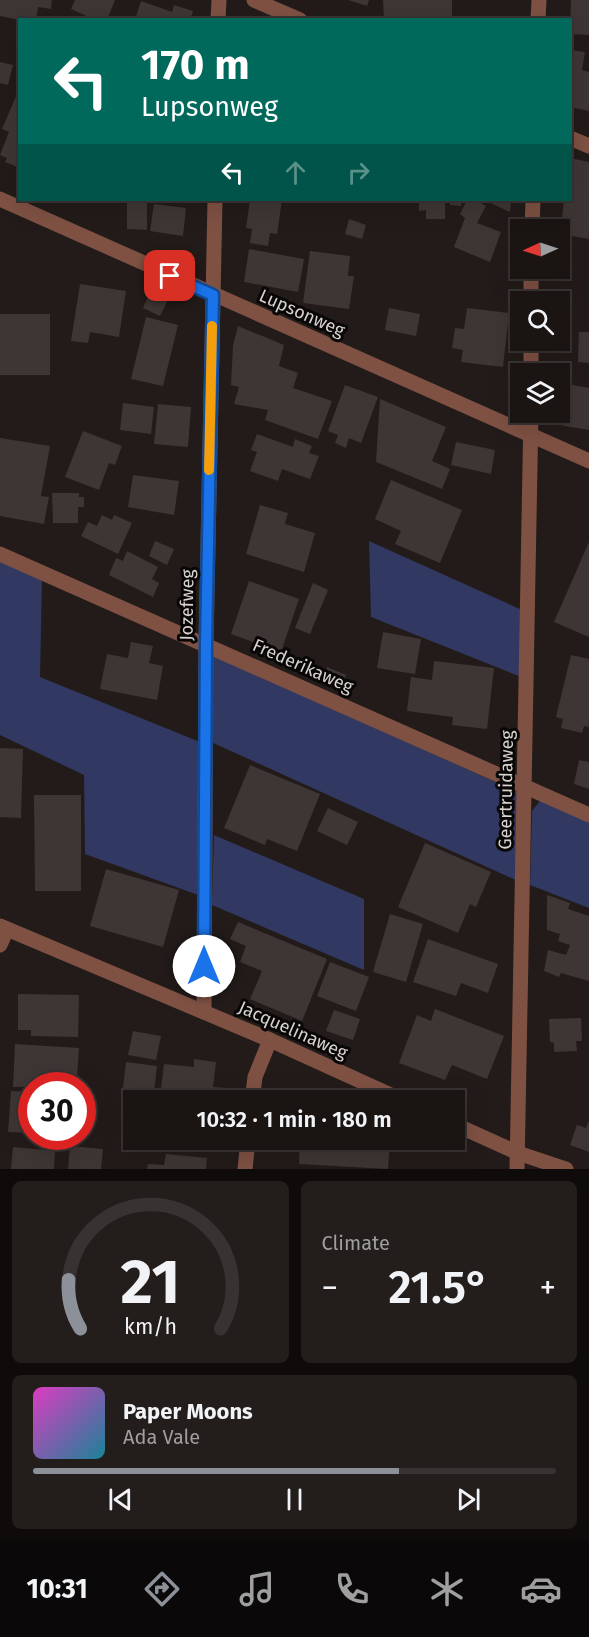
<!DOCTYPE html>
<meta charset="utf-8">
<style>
body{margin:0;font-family:"Fira Sans",sans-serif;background:#231d1c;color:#f1f3f6;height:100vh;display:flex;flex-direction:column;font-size:22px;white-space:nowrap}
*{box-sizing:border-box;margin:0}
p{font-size:20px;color:#9f9ea0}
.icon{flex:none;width:33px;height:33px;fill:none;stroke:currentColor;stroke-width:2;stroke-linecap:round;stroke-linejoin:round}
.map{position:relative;height:1169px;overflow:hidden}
.side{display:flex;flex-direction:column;gap:12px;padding:12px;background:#0e0b0a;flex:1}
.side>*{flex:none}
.guide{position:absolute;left:18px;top:18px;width:554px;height:183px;border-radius:0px;box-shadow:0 6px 24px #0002,0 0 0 2px #383333;background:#00695c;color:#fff;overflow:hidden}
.needle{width:39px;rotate:267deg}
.fabs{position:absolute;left:510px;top:219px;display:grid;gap:12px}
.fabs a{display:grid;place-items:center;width:60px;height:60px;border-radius:0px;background:#1a1413;box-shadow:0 6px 24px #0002,0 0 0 2px #383333;font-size:30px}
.speed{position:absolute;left:18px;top:1072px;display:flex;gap:12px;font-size:30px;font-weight:700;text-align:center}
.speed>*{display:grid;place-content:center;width:78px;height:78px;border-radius:50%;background:#1a1413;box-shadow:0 6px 24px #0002,0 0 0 2px #383333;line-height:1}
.speed .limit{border:9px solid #d22;background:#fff;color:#111}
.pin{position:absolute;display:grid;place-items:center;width:51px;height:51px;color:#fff;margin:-26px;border-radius:12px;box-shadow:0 3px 9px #0006}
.me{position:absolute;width:66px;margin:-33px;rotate:0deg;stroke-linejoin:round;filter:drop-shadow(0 0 4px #0008)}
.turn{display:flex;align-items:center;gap:21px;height:126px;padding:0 24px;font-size:27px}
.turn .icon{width:78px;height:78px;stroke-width:2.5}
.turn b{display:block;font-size:42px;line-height:51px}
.lanes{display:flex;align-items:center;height:57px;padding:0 24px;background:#0003;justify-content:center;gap:30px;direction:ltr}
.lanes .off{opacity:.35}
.big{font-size:45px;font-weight:600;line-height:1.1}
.side .widget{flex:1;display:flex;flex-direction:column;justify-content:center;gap:9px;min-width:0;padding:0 21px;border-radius:9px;background:#231d1c}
.side .dial{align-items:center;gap:0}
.dial svg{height:156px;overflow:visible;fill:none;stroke:#383333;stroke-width:7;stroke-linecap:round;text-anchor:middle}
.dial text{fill:#f1f3f6;stroke:none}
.song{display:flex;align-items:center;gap:18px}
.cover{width:72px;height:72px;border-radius:9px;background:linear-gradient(135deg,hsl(310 70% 55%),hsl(190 70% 35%))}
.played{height:6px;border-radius:3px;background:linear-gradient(90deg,#8c9099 70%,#383333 70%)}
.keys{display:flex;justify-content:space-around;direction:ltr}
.heat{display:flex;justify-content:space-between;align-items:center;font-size:33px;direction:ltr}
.side .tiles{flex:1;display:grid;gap:12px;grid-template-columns:1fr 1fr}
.widget:last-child{grid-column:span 2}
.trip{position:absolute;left:123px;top:1090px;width:342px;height:60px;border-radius:0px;background:#1a1413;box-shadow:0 6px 24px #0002,0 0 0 2px #383333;font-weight:600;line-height:60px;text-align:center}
.tab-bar{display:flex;height:96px;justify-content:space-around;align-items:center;background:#0a0808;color:#9f9ea0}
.tab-bar .icon{width:42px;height:42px}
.tab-bar .on{color:#8c9099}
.tab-bar b{font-size:27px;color:#f1f3f6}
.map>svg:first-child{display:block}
</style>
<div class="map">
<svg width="589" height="1169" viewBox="0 0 589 1169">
<rect width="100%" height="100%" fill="#221b19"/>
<g fill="#313861">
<polygon points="369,541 522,610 521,677 371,617"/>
<polygon points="0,560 42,578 40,677 200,742 198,895 85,854 84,775 0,735"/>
<polygon points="215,656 518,792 518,881 211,742 212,660"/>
<polygon points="540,801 589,820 589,908 530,885 532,811"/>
<polygon points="214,835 364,899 364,970 212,905"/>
</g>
<g fill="#3e3634">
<polygon points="0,0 52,0 51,9 38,7 36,20 20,20 0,16"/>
<polygon points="75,0 115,0 107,20 95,20 71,9"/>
<polygon points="348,0 369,0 367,6"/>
<polygon points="383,0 452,0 452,20 384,20"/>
<polygon points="571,0 589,0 589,35 570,34"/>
<polygon points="141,1 172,12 174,5 193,11 190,20 135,20"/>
<polygon points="570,50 585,52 582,70 589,72 589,111 570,107"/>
<polygon points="0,62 13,65 8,85 0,83"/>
<polygon points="20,87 20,168 5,162 7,158 0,155 9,132 2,129"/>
<polygon points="570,158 589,162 589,239 560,234 564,200 570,200"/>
<polygon points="127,200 147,200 147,230 127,229"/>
<polygon points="250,200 282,200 277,234 270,233 268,246 250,243 252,229 246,228"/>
<polygon points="419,200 445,200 445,219 426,219 426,210 419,211"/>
<polygon points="450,200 461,200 461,206 450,205"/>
<polygon points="467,200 476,200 486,206 477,223 501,232 490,262 454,247 465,218 460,214"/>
<polygon points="484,200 511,200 510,212"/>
<polygon points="154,204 186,208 183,236 150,231"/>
<polygon points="349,219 366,225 362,239 345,234"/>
<polygon points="249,249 304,259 298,292 244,282"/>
<polygon points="310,251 350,256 348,276 354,276 349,309 303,303"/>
<polygon points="80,284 126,291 119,337 90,332 88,343 71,341"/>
<polygon points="149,294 167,302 160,316 143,308"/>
<polygon points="389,308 420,314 416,336 385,330"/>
<polygon points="467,308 509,313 503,367 461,362 463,350 452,348 455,328 464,329"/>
<rect x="0" y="314" width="50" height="61"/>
<polygon points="146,317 178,325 163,386 131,379"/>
<polygon points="238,326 284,345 279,366 298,373 293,388 332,401 318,439 265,420 268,410 234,404 239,387 231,385 233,345"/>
<polygon points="579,332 589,332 589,363 578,362"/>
<polygon points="561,383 589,388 589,430 554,424 556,412 560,412"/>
<polygon points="345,385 378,397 361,443 349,438 346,448 335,443 338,435 328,431"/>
<polygon points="380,399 446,427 432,461 450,469 442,489 376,462"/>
<polygon points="123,403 154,407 151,434 120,430"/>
<polygon points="158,404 191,407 188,447 154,444"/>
<polygon points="83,431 122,446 115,465 109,463 99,490 65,477"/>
<polygon points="257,434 293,447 295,439 312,446 309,453 319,456 310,479 282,469 278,481 250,471 257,452 251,450"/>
<polygon points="0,438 50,446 41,496 49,497 44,524 0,516"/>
<polygon points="456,442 495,450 491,474 451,465"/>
<polygon points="133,475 179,481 174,515 128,507"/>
<polygon points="391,480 462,510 440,563 395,544 401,531 375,519"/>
<polygon points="52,493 79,493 79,497 84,497 84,507 78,507 78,523 53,523"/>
<polygon points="260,505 288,513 285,524 315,533 304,572 246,554"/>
<polygon points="102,515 112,520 114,515 132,523 118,554 81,536 88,522 97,526"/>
<polygon points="155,541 174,549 167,565 149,556"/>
<polygon points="589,542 589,637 554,622"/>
<polygon points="127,551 158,567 152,579 159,583 153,597 109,575 116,558 123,561"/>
<polygon points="249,581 299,599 281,652 231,634"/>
<polygon points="313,583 328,590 310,634 295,628"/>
<polygon points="383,632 421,639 415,674 377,668"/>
<polygon points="131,642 153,646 149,663 163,666 157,700 100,689 107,654 128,658"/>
<polygon points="571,655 589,659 589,727 584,726 582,733 561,728 563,719 556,717"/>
<polygon points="434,661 494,668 487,729 452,725 453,717 407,711 411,677 432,680"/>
<polygon points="327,667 346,675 340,690 321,682"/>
<polygon points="0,748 23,749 21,818 0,817"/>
<polygon points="579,760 589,762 589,789 574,784"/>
<polygon points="250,765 320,794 297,851 267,839 265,845 224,828"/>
<polygon points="34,795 81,795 81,891 35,891"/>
<polygon points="328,808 358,822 347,845 317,831"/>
<polygon points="425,843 491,872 476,907 470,904 458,933 398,907"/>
<polygon points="106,869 179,890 163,947 90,926"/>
<polygon points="547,895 570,903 568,909 589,916 589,981 561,973 559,977 544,971 548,950 566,955 570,945 558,941 560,934 547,930"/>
<polygon points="390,914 423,924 406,982 373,972"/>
<polygon points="238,922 327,959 302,1021 250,999 262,971 240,962 246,946 230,939"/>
<polygon points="428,939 498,964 488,993 461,983 456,996 413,982"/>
<polygon points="330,962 369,977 356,1011 317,996"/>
<polygon points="18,994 79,995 78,1037 31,1036 31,1030 18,1030"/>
<polygon points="435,1009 504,1036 487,1079 452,1065 445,1080 399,1063 417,1015 431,1021"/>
<polygon points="334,1010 360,1019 353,1040 326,1031"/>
<polygon points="581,1018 582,1041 576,1041 577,1051 554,1052 554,1043 550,1042 549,1019"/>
<polygon points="133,1031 161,1036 156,1060 128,1055"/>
<polygon points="15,1044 79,1048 77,1078 67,1077 66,1086 13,1087"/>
<polygon points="194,1059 216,1062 213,1087 228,1088 226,1101 160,1097 164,1064 194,1067"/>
<polygon points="126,1062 157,1066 154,1092 123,1088"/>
<polygon points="11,1091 32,1092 32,1133 8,1132"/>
<rect x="129" y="1109" width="5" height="25"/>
<polygon points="589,1120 589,1152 570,1145 577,1125 586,1128"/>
<polygon points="141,1140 160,1140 160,1149 140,1149"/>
<polygon points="167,1140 209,1140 209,1151 167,1149"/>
<polygon points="300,1140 390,1140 388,1169 299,1164"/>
<polygon points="70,1146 103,1149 101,1169 68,1169"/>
<polygon points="13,1147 55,1151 54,1169 11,1169"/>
<polygon points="166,1154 207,1158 206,1169 147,1169 148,1164 164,1165"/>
</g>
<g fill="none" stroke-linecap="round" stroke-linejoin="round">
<g stroke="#7e5143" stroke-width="15">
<polyline points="254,0 300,20"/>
<polyline points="218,20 219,0"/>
<polyline points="538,20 539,0"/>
<polyline points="570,138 589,146"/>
<polyline points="0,199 589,461"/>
<polyline points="532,230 533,200"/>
<polyline points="531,302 531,268"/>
<polyline points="531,340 531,374"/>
<polyline points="0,554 589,815"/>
<polyline points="0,926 270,1040 404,1101"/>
<polyline points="0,945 7,929"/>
<polyline points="204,1012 206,644 215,200"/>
<polyline points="252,1101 255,1077 270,1040"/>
<polyline points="454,1124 518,1153 566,1169"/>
<polyline points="245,1169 248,1140"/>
<polyline points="517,1169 531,412"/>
</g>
</g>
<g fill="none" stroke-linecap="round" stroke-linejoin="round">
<g stroke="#114b97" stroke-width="15">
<polyline id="route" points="170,276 213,295 206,644 204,966"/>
</g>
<use href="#route" stroke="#1a73e8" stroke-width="10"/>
<polyline stroke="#f59e0b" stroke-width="10" points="209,470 212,326"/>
</g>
<g text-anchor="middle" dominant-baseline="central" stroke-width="6" stroke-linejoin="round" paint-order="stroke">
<g font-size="18" fill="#d8d2d1" stroke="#090706">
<text transform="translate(302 313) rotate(24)">Lupsonweg</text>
<text transform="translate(187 605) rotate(-89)">Jozefweg</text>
<text transform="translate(303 666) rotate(24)">Frederikaweg</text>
<text transform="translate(506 790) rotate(-89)">Geertruidaweg</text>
<text transform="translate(293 1030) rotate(24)">Jacquelinaweg</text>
</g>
</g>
</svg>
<div class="fabs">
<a><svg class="needle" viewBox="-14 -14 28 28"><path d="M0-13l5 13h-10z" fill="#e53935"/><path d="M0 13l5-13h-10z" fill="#9f9ea0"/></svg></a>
<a><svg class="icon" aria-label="search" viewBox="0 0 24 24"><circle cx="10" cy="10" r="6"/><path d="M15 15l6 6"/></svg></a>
<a><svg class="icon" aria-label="layers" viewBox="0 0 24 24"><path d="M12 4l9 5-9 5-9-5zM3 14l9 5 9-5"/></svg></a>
</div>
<div class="speed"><div class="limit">30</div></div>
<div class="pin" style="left:170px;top:276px;background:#d93025"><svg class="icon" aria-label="arrive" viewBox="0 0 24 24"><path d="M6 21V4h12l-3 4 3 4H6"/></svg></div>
<svg class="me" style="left:204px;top:966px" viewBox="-20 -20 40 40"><circle r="19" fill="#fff"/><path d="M0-13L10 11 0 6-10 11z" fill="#1a73e8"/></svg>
<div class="trip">10:32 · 1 min · 180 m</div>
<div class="guide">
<div class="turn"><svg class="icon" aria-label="left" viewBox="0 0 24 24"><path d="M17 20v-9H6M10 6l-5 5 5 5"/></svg><div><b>170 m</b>Lupsonweg</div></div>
<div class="lanes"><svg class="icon" aria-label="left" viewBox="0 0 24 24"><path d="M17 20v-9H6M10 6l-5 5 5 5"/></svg><svg class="icon off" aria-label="ahead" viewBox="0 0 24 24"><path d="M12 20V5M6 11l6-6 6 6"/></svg><svg class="icon off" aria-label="right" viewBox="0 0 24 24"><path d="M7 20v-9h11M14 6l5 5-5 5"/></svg></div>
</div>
</div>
<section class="side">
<div class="tiles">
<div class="widget dial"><svg viewBox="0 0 100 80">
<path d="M14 69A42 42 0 1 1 86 69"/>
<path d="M14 69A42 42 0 0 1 8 44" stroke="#8c9099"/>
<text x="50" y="56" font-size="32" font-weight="700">21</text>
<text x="50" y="72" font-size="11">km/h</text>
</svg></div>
<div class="widget"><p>Climate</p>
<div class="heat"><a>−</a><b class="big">21.5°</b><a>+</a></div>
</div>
<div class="widget">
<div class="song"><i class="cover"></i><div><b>Paper Moons</b><p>Ada Vale</p></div></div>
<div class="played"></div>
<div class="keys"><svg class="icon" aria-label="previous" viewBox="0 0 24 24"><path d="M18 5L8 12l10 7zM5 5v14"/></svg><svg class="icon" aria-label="pause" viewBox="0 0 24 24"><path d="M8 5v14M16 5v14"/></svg><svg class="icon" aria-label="next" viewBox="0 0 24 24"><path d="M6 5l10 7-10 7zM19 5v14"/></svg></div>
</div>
</div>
</section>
<nav class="tab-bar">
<b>10:31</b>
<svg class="icon on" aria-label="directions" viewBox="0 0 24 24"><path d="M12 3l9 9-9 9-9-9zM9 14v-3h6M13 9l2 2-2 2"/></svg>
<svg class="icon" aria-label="music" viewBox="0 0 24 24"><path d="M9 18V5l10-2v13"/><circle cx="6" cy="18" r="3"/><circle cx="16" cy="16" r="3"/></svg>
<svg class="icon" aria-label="phone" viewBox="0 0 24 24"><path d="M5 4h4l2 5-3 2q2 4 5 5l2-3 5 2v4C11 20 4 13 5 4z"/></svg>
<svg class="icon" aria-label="climate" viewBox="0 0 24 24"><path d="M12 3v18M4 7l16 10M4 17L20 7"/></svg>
<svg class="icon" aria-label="car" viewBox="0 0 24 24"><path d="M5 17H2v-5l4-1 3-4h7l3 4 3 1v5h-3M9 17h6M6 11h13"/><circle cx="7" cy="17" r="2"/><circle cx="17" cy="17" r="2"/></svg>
</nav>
